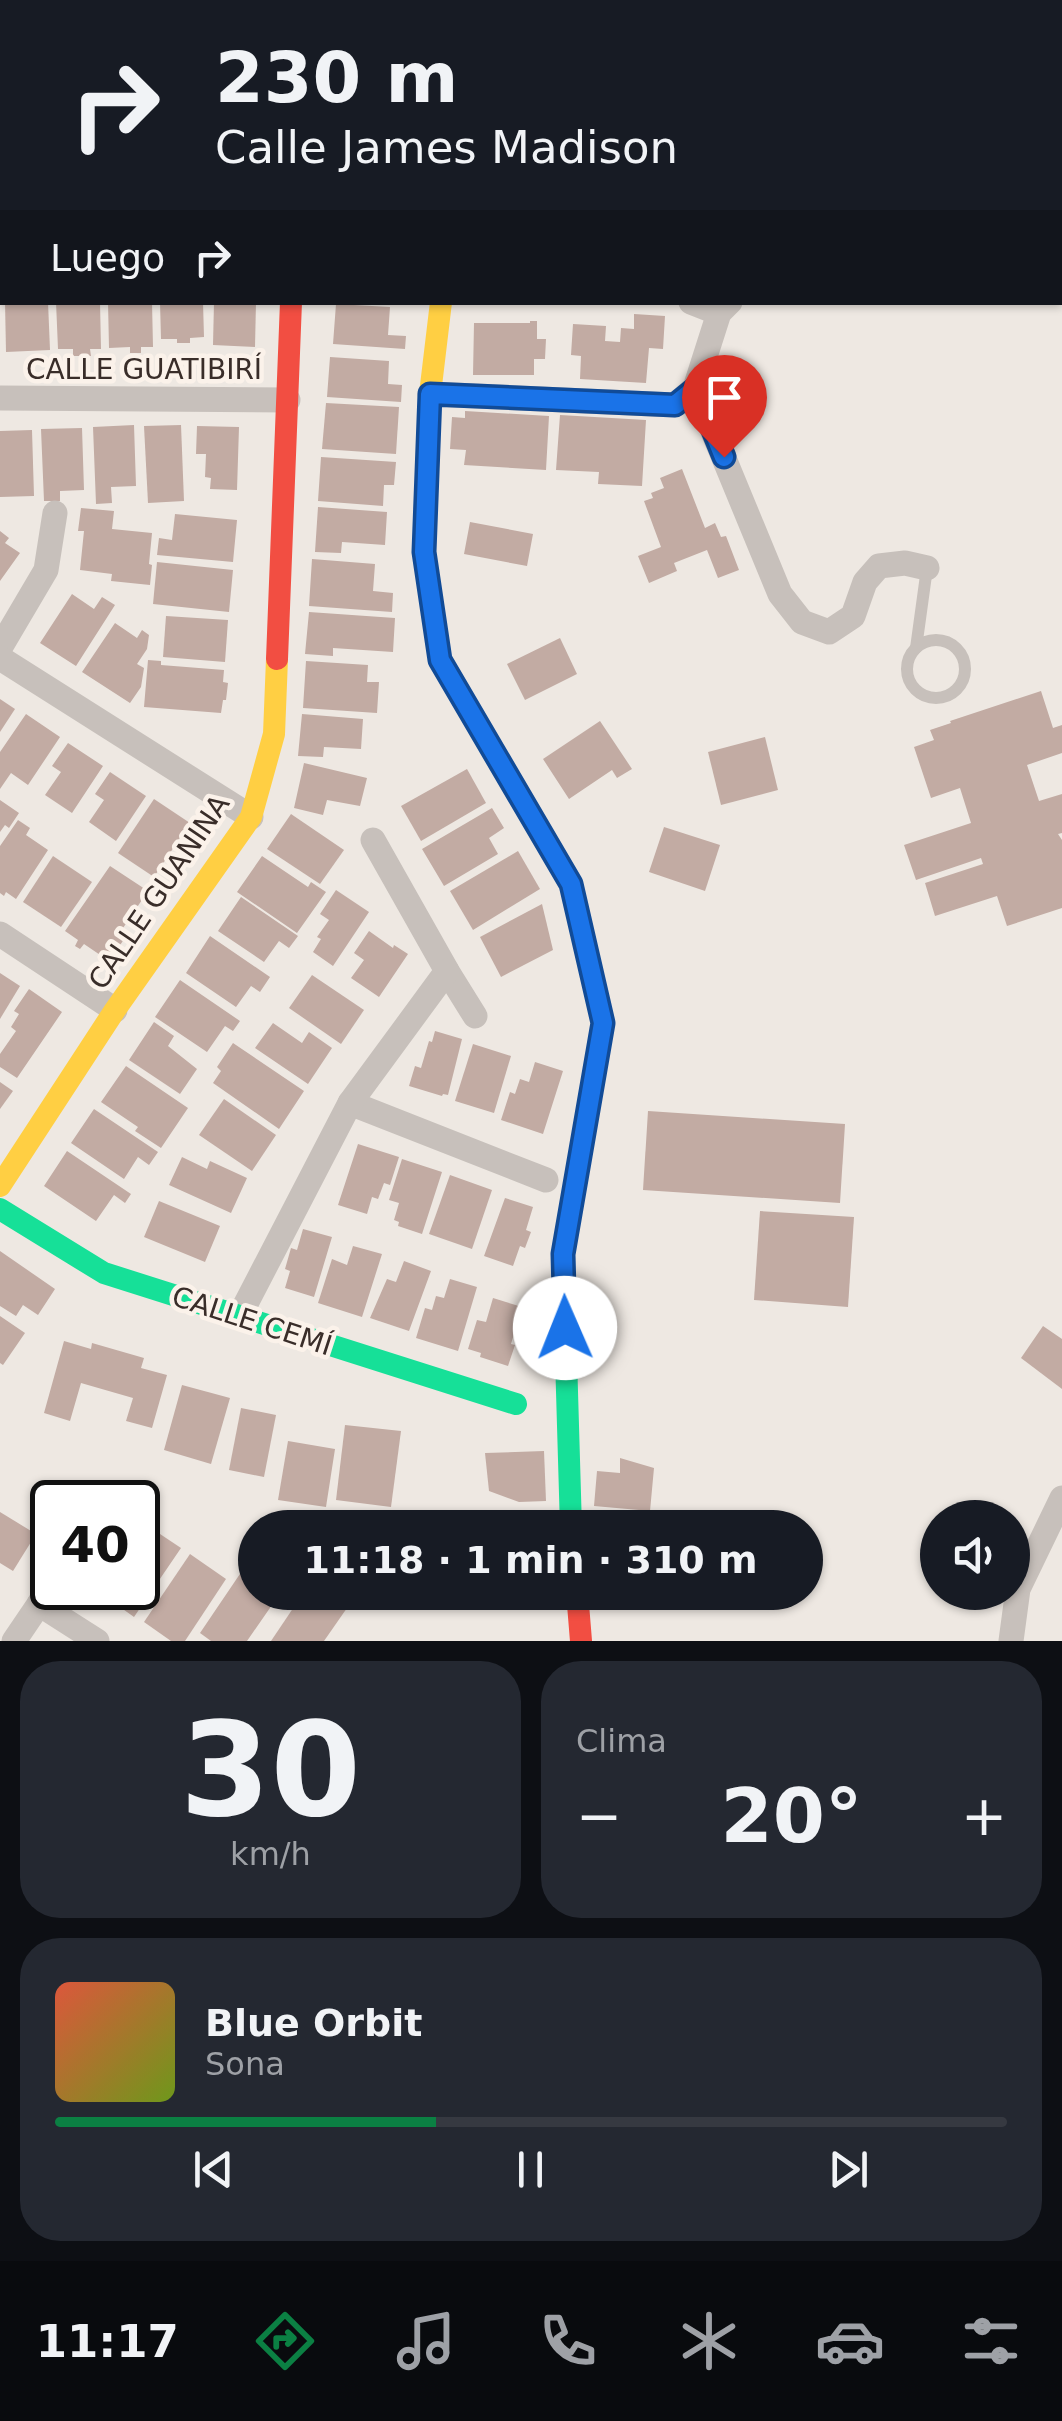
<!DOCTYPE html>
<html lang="es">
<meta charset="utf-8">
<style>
body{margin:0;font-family:"DejaVu Sans",sans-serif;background:#242831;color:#f1f3f6;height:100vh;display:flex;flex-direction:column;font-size:38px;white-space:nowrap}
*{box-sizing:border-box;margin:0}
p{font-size:32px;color:#9ea1a6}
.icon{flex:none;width:55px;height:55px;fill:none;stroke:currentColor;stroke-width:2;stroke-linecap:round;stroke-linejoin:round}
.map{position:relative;height:1641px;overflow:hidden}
.drawer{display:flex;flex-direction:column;gap:20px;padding:20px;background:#0d0f14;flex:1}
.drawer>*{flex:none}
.banner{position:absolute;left:0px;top:0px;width:1062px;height:305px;box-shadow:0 2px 8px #0004;background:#171b24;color:#f1f3f6;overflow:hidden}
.buttons{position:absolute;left:920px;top:1500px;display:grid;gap:20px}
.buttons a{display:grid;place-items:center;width:110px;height:110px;border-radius:50%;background:#171b24;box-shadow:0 2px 8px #0004;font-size:50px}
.speed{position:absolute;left:30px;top:1480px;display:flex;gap:20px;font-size:50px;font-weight:700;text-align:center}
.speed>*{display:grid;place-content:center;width:130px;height:130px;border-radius:50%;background:#171b24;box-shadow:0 2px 8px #0004;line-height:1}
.speed .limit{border:5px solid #111;border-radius:15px;background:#fff;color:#111}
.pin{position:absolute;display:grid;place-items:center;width:85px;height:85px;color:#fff;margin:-102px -42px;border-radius:50% 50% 50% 0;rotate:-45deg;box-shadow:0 0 10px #0007}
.pin .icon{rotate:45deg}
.me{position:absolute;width:110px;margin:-55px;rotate:359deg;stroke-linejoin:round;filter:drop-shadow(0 0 8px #0008)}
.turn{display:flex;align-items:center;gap:35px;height:210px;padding:0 50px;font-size:45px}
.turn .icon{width:130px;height:130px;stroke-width:2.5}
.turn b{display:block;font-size:70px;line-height:85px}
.then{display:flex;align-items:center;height:95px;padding:0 50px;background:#0003;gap:20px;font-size:38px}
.big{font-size:75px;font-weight:600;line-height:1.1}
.drawer .tile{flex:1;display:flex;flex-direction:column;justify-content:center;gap:15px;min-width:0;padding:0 35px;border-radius:40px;background:#242831}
.drawer .dial{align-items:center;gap:0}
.dial b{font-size:130px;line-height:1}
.song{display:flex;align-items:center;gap:30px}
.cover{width:120px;height:120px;border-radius:15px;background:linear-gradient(135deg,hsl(10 70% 55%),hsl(80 70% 35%))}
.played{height:10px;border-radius:5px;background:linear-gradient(90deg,#0b8043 40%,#363941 40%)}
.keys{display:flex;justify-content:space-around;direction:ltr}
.heat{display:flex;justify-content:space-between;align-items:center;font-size:55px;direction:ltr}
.drawer .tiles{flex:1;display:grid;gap:20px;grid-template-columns:1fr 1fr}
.tile:last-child{grid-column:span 2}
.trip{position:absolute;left:238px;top:1510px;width:585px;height:100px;border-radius:50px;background:#171b24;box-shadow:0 2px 8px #0004;font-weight:600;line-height:100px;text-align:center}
.tabs{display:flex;height:160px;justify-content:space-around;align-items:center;background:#090b0e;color:#9ea1a6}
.tabs .icon{width:70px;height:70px}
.tabs .active{color:#0b8043}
.tabs b{font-size:45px;color:#f1f3f6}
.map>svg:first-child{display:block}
</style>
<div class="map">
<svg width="1062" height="1641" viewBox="0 0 1062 1641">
<rect width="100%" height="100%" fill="#eee8e2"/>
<g fill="#c2aba3">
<polygon points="5,302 48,302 50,350 6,352"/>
<polygon points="56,302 100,302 101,349 90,349 91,356 73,356 73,349 58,349"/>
<polygon points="108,302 152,302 153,347 141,347 141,353 130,353 130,347 109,348"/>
<polygon points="160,302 203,302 204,337 190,338 190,343 177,343 177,339 161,339"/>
<polygon points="214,302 256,302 255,347 213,345"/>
<polygon points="336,304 390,307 388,335 406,336 405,349 333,344"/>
<polygon points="634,314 665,316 663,349 649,348 646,383 580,379 581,356 571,355 573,324 606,326 605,341 620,342 621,328 634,329"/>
<polygon points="530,321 537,321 537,339 546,339 545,359 534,359 534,375 473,375 474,323 530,323"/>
<polygon points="330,357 389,361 388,384 402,385 401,402 327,397"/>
<polygon points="326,403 399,407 396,454 322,449"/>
<polygon points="465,411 549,416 546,470 464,465 466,450 450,449 452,417 465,418"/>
<polygon points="560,415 646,420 642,486 598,484 599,472 556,470"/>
<polygon points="134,425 136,486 111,487 112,503 96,504 93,427"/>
<polygon points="181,425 184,501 148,503 144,426"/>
<polygon points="197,426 239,427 237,490 210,489 211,478 205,477 206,454 196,454"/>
<polygon points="82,428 84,490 60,491 60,501 44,501 41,429"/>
<polygon points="32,430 34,496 0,497 0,431"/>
<polygon points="321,457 396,462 394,485 384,485 383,506 318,501"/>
<polygon points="682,469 705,528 715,523 721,537 726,536 739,570 718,578 707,550 674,563 677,571 649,583 638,556 661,547 644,501 653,498 651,493 664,488 660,478"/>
<polygon points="318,507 387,512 385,545 342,542 341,553 315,552"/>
<polygon points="81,508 114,511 112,529 152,533 149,564 152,565 150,585 111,581 112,574 80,570 84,531 78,531"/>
<polygon points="175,514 237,520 233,562 157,555 159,538 172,540"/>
<polygon points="470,522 533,534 527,566 464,554"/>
<polygon points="0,531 9,538 5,543 20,553 0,581"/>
<polygon points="312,559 375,564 373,591 393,593 392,612 309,606"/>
<polygon points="157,562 233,570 229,612 153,604"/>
<polygon points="72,594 94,609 102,597 115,605 76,666 40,643"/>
<polygon points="309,612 395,618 393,652 333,648 333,656 305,654"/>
<polygon points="166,616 228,620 225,662 163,657"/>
<polygon points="115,623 137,638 142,630 149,635 147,649 137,664 144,668 141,687 130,703 82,672"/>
<polygon points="560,638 577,674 525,700 507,664"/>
<polygon points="148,660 161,661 161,665 224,670 223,682 228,683 226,700 223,700 221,713 144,707"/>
<polygon points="306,661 368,665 367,682 379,682 377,713 303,708"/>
<polygon points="1041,691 1053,728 1062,725 1062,753 1027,765 1039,801 1062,794 1062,833 1058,834 1062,840 1062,908 1007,926 997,896 935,916 925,883 983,864 981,858 916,880 904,845 971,823 960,788 931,798 914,747 934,740 930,730 951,723 950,721"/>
<polygon points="0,699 15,709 0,732"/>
<polygon points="26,714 60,737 28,785 11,773 0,789 0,752"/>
<polygon points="302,714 363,719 361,749 324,747 323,757 298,756"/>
<polygon points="600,721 632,769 617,778 612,770 569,799 543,759"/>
<polygon points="765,737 778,790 721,805 708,752"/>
<polygon points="68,743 103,766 72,813 45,795 61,772 52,766"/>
<polygon points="304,763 367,778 360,806 327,800 323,815 294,808"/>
<polygon points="467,769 486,803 421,841 401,806"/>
<polygon points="110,772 146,796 116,841 89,822 104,800 95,794"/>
<polygon points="154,799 190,823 154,877 118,853"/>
<polygon points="0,800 19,813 9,828 5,825 0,832"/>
<polygon points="492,808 504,828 489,838 498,854 444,886 422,849"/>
<polygon points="291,814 344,850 320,884 267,849"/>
<polygon points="18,820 30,828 26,835 48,850 16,899 6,892 4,896 0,893 0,846"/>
<polygon points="664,827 720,845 705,891 649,872"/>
<polygon points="518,851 540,889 473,930 450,891"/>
<polygon points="53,856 92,882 61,927 23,902"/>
<polygon points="262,856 308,887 311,882 326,892 297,933 237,892"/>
<polygon points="110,866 148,891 121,931 127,935 109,961 84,944 80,949 75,946 78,940 65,931"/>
<polygon points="336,890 369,912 333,966 313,952 321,939 317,937 329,920 320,914"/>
<polygon points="241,897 298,936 289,948 279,941 264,962 218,931"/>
<polygon points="542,904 553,950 501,977 480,937"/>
<polygon points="369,931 393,948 394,945 408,954 379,997 351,978 364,960 354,953"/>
<polygon points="210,936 270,977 260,992 251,986 236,1007 186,973"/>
<polygon points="0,973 20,986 0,1019"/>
<polygon points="312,975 364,1010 341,1044 289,1008"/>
<polygon points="180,980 240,1021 233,1031 225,1026 207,1052 155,1017"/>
<polygon points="29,989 62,1012 17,1078 0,1067 0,1054 16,1031 11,1027 19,1014 14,1011"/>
<polygon points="154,1022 174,1036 168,1046 197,1069 180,1094 129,1060"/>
<polygon points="273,1023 302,1043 309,1032 332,1048 308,1084 255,1048"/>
<polygon points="435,1031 462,1039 448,1095 443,1094 442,1096 409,1086 415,1066 421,1068 429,1041 432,1042"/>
<polygon points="233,1043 304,1091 279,1129 213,1083 221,1071 217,1067"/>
<polygon points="473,1044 511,1056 494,1113 455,1101"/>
<polygon points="535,1062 563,1071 543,1134 501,1120 510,1092 515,1094 520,1079 529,1082"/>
<polygon points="126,1066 188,1108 161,1148 135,1131 138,1127 101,1102"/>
<polygon points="0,1082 13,1091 0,1109"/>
<polygon points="224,1099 276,1135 252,1171 199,1135"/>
<polygon points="94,1109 158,1152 149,1165 138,1157 124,1179 71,1143"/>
<polygon points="648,1111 845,1124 840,1203 643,1190"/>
<polygon points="358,1144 399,1157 390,1185 384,1183 378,1199 372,1197 367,1214 338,1205"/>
<polygon points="67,1151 131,1194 125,1203 114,1195 96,1221 44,1186"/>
<polygon points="182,1157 207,1169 210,1161 247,1178 231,1213 169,1185"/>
<polygon points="402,1159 442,1172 422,1234 398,1226 399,1222 394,1220 399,1203 389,1200"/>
<polygon points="450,1175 492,1190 472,1249 429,1234"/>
<polygon points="505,1198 533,1207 526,1230 531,1232 525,1248 520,1246 513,1266 484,1256"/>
<polygon points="159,1201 220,1226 205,1262 144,1237"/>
<polygon points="760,1211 854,1217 848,1307 754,1300"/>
<polygon points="303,1229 332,1237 314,1297 285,1288 290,1271 285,1269 291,1248 297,1250"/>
<polygon points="353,1246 382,1254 362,1317 318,1303 332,1259 347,1265"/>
<polygon points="0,1251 55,1289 38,1315 23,1305 16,1316 0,1306"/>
<polygon points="404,1261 431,1271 409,1331 370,1318 387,1279 396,1282"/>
<polygon points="450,1279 477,1287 458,1351 416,1338 425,1308 432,1310 436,1296 444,1298"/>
<polygon points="493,1298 522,1307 511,1344 515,1345 508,1366 480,1357 481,1353 468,1349 477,1320 486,1322"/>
<polygon points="0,1316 25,1333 3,1365 0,1363"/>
<polygon points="1043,1326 1062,1339 1062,1389 1021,1358"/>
<polygon points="64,1341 91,1349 92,1343 144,1358 141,1368 167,1375 152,1428 126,1421 133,1398 81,1383 70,1421 44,1413"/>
<polygon points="182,1385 230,1398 211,1464 164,1450"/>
<polygon points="241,1408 276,1415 264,1477 229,1470"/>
<polygon points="345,1425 401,1431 391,1507 336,1500"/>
<polygon points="288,1441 335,1449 326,1507 278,1500"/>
<polygon points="544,1451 546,1501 519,1502 489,1491 485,1453"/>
<polygon points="620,1458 654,1468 650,1511 594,1506 597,1471 620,1473"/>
<polygon points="0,1512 36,1534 13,1571 0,1563"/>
<polygon points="145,1524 181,1548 134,1617 99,1592 101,1588 138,1588 138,1534"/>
<polygon points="190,1554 226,1579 185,1641 171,1641 144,1622"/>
<polygon points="246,1565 255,1572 255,1592 281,1592 247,1641 211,1641 200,1633"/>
<polygon points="304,1592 324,1592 347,1608 324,1641 271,1641"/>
</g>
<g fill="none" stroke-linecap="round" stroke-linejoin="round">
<g stroke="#c7c0bb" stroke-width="12">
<circle cx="936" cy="669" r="29"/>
<polyline points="916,648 927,568"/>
</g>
<g stroke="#c7c0bb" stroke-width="25">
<polyline points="291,0 291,2"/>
<polyline points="893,0 893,2"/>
<polyline points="0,157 2,157"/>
<polyline points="691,302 719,313"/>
<polyline points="695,388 780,594 802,622 829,632 853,616 865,582 879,566 905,563 927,568"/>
<polyline points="430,394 675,405 695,388 719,313 730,302"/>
<polyline points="0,398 288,400"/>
<polyline points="0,648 46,570 55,513"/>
<polyline points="0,658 251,817"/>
<polyline points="373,840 447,971 475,1016"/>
<polyline points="0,934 115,1010"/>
<polyline points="350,1103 546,1180"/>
<polyline points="239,1317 350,1103 447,971"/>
<polyline points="39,1604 97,1641"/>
<polyline points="14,1641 52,1585"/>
<polyline points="1011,1641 1018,1589 1062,1498"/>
</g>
<g stroke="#16e098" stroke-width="22">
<polyline points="531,815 571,884 603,1023 563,1255 571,1528"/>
<polyline points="0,1209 104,1273 516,1404"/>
</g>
<g stroke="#ffcf43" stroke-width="22">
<polyline points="441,302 430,394 424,553 440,660 531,815"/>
<polyline points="0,1186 115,1010 251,817 274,734 277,659"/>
</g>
<g stroke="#f24e42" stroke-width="22">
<polyline points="432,0 432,2"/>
<polyline points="277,659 291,302"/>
<polyline points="577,1592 581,1641"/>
</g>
</g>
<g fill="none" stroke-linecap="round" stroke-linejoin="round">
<g stroke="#114b97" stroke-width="25">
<polyline id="route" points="565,1328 563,1254 603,1023 571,884 440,660 424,552 430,394 675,405 696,388 724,457"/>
</g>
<use href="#route" stroke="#1a73e8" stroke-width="18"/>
</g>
<g text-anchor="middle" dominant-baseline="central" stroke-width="9" stroke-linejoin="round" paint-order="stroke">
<g font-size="28" fill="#392d29" stroke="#fbf2ea">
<text x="144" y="369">CALLE GUATIBIRÍ</text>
<text transform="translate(159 892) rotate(-56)">CALLE GUANINA</text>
<text transform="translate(252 1321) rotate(18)">CALLE CEMÍ</text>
</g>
</g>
</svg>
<div class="buttons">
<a><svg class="icon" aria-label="sound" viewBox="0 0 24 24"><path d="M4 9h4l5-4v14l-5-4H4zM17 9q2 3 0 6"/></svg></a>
</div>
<div class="speed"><div class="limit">40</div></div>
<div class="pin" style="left:724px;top:457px;background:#d93025"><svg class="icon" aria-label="arrive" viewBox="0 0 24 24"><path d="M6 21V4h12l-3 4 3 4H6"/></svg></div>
<svg class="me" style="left:565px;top:1328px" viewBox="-20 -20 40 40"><circle r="19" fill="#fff"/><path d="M0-13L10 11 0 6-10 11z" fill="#1a73e8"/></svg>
<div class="trip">11:18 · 1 min · 310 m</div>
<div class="banner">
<div class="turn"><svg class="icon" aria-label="right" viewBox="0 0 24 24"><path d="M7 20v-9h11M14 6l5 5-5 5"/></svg><div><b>230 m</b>Calle James Madison</div></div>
<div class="then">Luego<svg class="icon" aria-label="right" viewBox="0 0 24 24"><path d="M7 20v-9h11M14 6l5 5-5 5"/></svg></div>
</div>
</div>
<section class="drawer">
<div class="tiles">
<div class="tile dial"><b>30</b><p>km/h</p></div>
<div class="tile"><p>Clima</p>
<div class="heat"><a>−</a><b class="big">20°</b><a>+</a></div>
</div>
<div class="tile">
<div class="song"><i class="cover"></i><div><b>Blue Orbit</b><p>Sona</p></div></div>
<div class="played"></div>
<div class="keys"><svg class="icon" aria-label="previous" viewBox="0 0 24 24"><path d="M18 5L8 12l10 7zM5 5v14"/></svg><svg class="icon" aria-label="pause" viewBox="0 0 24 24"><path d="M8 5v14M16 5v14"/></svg><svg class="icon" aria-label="next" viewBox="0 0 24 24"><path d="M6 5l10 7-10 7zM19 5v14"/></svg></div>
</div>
</div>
</section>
<nav class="tabs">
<b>11:17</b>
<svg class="icon active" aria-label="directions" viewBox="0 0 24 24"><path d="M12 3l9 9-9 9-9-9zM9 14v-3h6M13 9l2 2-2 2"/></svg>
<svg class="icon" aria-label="music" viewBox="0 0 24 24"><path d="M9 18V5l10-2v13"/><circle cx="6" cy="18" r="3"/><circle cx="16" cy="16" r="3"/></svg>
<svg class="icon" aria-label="phone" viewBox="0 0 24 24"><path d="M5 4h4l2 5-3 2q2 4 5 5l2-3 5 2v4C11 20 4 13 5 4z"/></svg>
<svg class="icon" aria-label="climate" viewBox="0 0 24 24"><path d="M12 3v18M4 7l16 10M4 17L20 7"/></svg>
<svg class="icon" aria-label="car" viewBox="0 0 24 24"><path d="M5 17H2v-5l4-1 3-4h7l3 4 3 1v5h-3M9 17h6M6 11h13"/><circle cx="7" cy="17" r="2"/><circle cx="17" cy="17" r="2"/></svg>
<svg class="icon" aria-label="filters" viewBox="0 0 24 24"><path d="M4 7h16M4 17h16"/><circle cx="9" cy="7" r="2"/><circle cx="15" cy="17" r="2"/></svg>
</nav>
